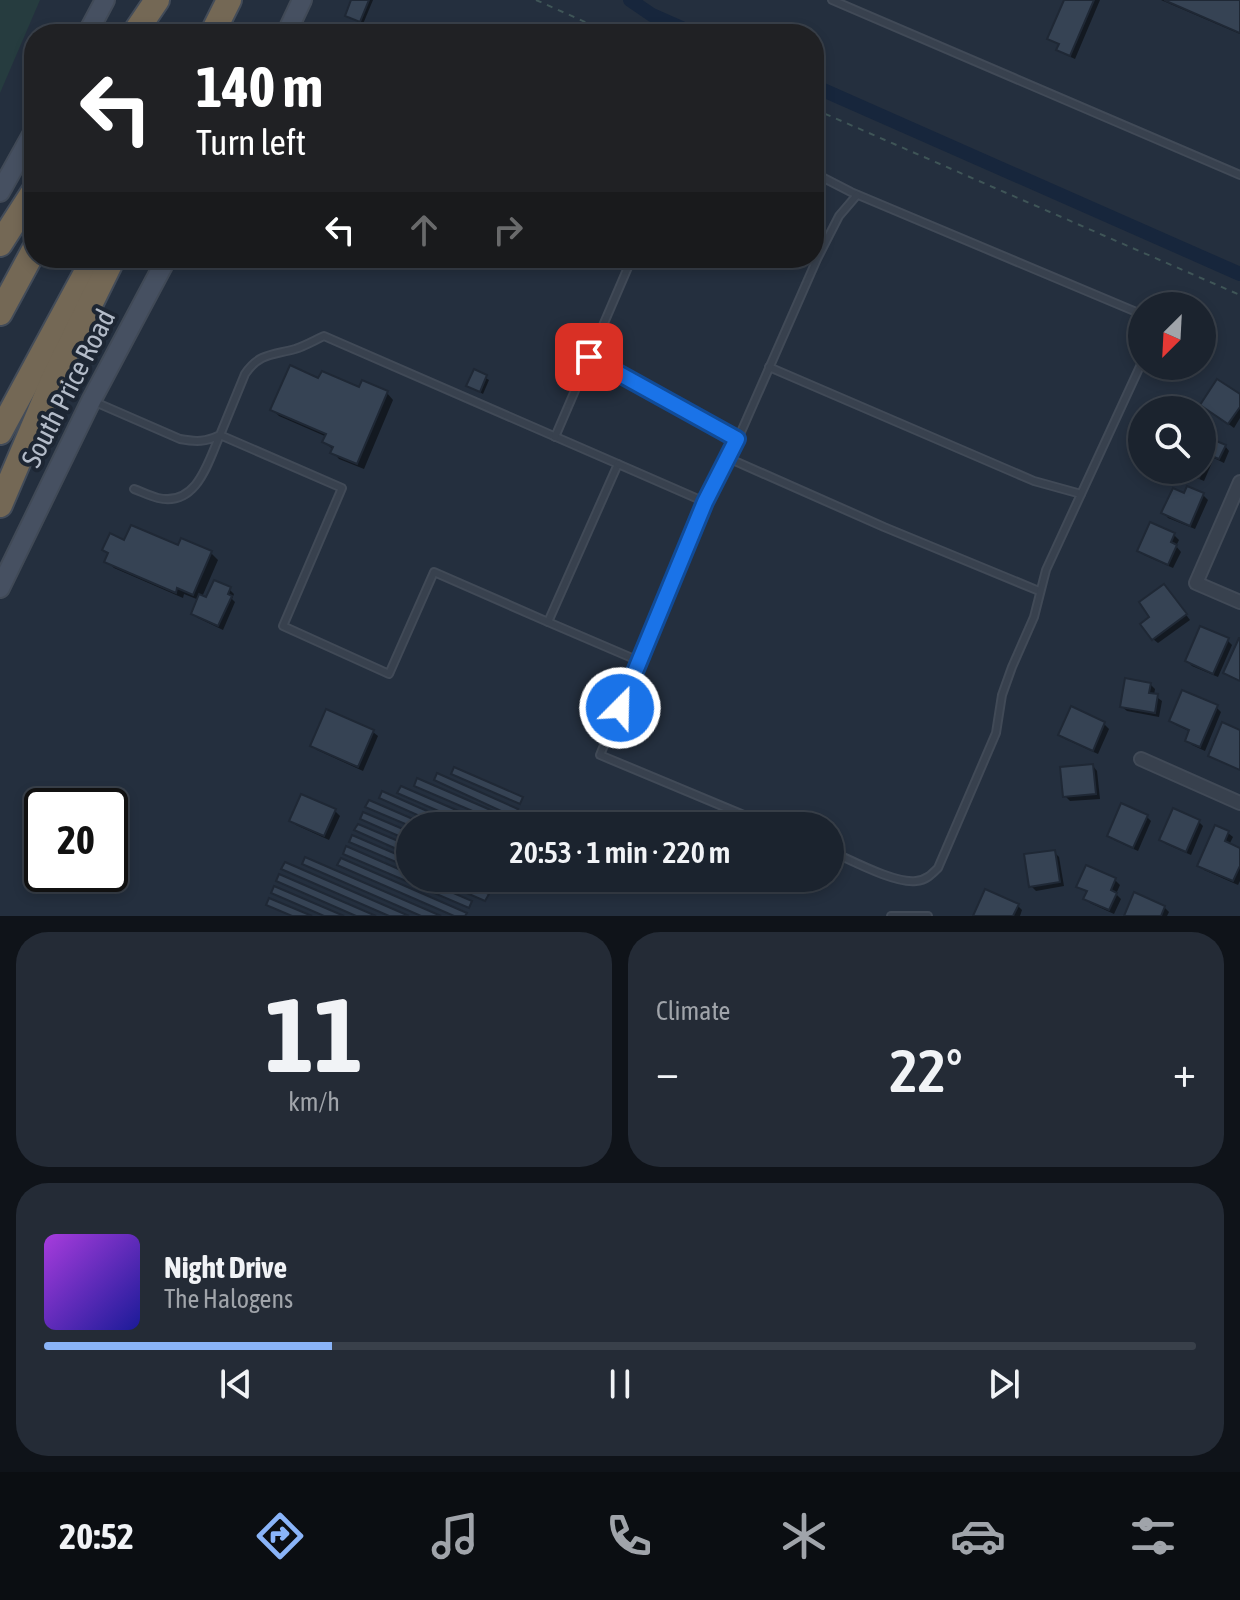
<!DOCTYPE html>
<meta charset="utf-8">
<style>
body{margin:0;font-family:"Asap Condensed",sans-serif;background:#242b36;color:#f1f3f6;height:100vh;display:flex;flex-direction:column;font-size:30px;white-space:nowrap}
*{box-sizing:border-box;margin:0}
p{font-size:26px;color:#a0a4aa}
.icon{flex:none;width:44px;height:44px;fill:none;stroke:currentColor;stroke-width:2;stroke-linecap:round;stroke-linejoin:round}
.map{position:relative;height:916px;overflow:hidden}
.details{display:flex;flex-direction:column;gap:16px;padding:16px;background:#0f1319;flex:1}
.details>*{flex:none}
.hud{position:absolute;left:24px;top:24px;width:800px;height:244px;border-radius:32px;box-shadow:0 4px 12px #0003,0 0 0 2px #39404a;background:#202124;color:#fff;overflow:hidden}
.needle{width:52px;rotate:204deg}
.controls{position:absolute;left:1128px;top:292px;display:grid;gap:16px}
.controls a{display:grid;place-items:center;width:88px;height:88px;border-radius:50%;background:#1b232e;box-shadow:0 4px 12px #0003,0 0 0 2px #39404a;font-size:40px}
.speed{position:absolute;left:24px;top:788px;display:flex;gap:16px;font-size:40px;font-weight:700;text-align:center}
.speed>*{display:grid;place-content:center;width:104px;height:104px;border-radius:50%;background:#1b232e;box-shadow:0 4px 12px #0003,0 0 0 2px #39404a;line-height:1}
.speed .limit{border:4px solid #111;border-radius:12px;background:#fff;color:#111}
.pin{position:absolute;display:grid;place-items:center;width:68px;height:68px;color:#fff;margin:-34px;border-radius:16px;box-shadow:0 4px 12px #0006}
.me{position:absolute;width:88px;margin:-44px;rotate:23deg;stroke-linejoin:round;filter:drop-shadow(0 0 6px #0008)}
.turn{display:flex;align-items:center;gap:28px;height:168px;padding:0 40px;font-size:36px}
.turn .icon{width:104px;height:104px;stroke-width:2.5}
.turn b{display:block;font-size:56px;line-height:68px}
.lanes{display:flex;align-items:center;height:76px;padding:0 40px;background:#0003;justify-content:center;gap:40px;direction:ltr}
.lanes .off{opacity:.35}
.big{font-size:60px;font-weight:600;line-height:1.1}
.details .card{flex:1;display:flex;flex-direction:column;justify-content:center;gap:12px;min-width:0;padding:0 28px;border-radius:32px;background:#242b36}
.details .dial{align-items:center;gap:0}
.dial b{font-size:104px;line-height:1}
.song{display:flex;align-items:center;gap:24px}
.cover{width:96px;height:96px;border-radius:12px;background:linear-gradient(135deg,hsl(280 70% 55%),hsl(240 70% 35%))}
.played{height:8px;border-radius:4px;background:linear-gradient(90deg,#8ab4f8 25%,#39404a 25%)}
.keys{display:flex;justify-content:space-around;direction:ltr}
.heat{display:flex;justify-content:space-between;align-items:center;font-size:44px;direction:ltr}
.details .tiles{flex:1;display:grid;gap:16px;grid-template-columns:1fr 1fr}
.card:last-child{grid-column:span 2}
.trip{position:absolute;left:396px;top:812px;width:448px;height:80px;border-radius:40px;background:#1b232e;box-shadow:0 4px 12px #0003,0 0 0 2px #39404a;font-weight:600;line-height:80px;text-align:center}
.menu{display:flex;height:128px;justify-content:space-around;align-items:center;background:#0b0e12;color:#a0a4aa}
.menu .icon{width:56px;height:56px}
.menu .on{color:#8ab4f8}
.menu b{font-size:36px;color:#f1f3f6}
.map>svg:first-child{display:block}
</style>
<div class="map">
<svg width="1240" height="916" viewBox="0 0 1240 916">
<rect width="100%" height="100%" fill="#242f3e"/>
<polygon fill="#263c3f" points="0,0 40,0 0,93"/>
<g fill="#0007">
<polygon points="354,0 373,0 363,24 347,15"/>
<polygon points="1066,0 1100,0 1075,59 1064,54 1059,49 1060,46 1050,38"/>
<polygon points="1161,0 1240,0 1240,34"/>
<polygon points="475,372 489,380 483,394 469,386"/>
<polygon points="361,390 387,393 393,400 364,469 339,459 333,452 334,450 324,442 327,437 279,416 273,410"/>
<polygon points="1240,397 1240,418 1234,428 1203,405"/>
<polygon points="1202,437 1225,446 1229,451 1224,463 1214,458 1204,481 1178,470 1202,470"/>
<polygon points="1188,488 1203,495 1208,500 1195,529 1168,518 1164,513 1185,495"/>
<polygon points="1174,535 1179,540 1176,546 1181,552 1173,568 1144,555 1139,551"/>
<polygon points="125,542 179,548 211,553 218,560 202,597 207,599 229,589 234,594 232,599 235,602 223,630 198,618 193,614 199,600 184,594 183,598 114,568 107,561 110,555 105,550"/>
<polygon points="1168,591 1190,620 1158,643 1153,639 1152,617"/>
<polygon points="1227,640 1232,645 1218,677 1192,666 1187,661"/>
<polygon points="1150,684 1155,689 1154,695 1162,701 1159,717 1127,711 1122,707"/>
<polygon points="1216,707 1221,712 1205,751 1192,745 1187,740 1191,732 1176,725 1171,721"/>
<polygon points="1072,709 1104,724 1109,729 1098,754 1065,739 1060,734"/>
<polygon points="327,711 373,732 378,736 363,771 317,750 312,746"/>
<polygon points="1093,766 1097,771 1100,799 1070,801 1065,796"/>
<polygon points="335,811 340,816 329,840 296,825 292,821"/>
<polygon points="1147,817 1151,821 1138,851 1114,840 1109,835"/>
<polygon points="1199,822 1203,826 1191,855 1166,844 1161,839"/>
<polygon points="1228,833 1233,837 1229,845 1240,850 1240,881 1238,885 1204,870 1200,865"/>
<polygon points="1054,852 1059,857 1064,886 1036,891 1031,886"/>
<polygon points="1115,880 1120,885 1116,894 1121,899 1114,914 1090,903 1086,898 1088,893 1078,886"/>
<polygon points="1017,905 1022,910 1020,916 975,916"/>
<polygon points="1164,907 1169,912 1167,916 1126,916"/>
</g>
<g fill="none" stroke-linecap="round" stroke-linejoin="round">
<g stroke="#17263c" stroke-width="14">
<polyline points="630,0 652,15 695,34"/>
<polyline points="814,86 1240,274"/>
</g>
</g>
<g fill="#364354" stroke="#1f2835" stroke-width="2">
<polygon points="351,0 369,0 360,22 345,16"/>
<polygon points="1064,0 1094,0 1070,56 1056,50 1059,44 1047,39"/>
<polygon points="1164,0 1240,0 1240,33"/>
<polygon points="290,365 318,378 322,371 359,387 362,380 388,391 357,464 330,453 333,447 322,442 326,434 270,410"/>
<polygon points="474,369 487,375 480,392 466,386"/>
<polygon points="1217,379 1240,394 1240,407 1228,424 1200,405"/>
<polygon points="1202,435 1226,445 1219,459 1209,455 1199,478 1181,470 1202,470"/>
<polygon points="1187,486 1204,493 1190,526 1161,513 1173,488 1184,493"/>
<polygon points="1150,522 1175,533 1171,542 1177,545 1168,565 1137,551"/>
<polygon points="131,525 178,545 181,538 212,551 193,595 177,588 176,593 104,562 108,553 102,550 110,533 124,540"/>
<polygon points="214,580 231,587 228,594 232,596 218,626 191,614 199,594 206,597"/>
<polygon points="1164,584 1187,614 1152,640 1140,624 1149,617 1139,602"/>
<polygon points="1200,626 1229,638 1213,674 1185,661"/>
<polygon points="1239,638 1240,638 1240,681 1223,673"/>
<polygon points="1125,678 1151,683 1149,693 1158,694 1155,713 1120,707"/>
<polygon points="1182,690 1218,705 1200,747 1185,741 1189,730 1169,721"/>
<polygon points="1071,706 1105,722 1093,751 1058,735"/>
<polygon points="326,709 374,730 358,767 310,746"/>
<polygon points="1222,722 1240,730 1240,770 1208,756"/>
<polygon points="1093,764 1096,794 1063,797 1060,767"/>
<polygon points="454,767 523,797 520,804 451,774"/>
<polygon points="437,773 518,809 514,817 434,780"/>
<polygon points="417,778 509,818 505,825 414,786"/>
<polygon points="401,786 493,826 473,826 397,793"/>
<polygon points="382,791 461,826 442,826 379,798"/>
<polygon points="301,794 336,809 324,836 289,821"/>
<polygon points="369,800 429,826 410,826 365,807"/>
<polygon points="1121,803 1148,815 1133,848 1107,836"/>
<polygon points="1173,808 1200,820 1186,852 1159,840"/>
<polygon points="363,812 410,832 410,841 360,819"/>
<polygon points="358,824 410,846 410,855 354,830"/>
<polygon points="1215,825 1229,831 1225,841 1240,848 1240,866 1233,881 1197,866"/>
<polygon points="352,835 410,860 410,868 349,842"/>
<polygon points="346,846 410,874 410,878 419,878 472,901 469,908 343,854"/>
<polygon points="1055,850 1060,882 1029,887 1024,854"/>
<polygon points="305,857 441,916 421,916 302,864"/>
<polygon points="341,858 467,913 465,916 454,916 337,865"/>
<polygon points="285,862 409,916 389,916 281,869"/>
<polygon points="1086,865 1116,878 1111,890 1117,893 1109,910 1083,899 1087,891 1076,887"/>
<polygon points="279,874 376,916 356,916 276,881"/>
<polygon points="432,878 452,878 489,894 485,901"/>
<polygon points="464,878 484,878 494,883 491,890"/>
<polygon points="274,886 344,916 324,916 271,893"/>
<polygon points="985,889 1019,904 1013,916 973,916"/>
<polygon points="1134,892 1165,906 1161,916 1124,916"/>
<polygon points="269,898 312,916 292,916 266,905"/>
</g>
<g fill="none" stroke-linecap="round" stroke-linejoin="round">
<g stroke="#414a57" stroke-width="10">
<g id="service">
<polyline points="832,0 1240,175"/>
<polyline points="814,173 851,192 1134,311 1142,316"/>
<polyline points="589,357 737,439"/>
<polyline points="769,367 1034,481 1081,494"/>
<path d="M95,402L180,439C196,442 206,442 220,435L245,374C259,353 273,355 295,349C305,346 315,340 324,336L618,464L548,622L434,572L389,674L283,626L342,488L220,435C208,462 197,507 158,498C150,496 142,492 134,489"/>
<polyline points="555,437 632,258"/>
<polyline points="728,458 884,527 1039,591"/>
<polyline points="618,464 705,502 600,755 770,826"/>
<polyline points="705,502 741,432 817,259 839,216 857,195"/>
<polyline points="548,622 639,661"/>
<path d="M830,851C851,860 895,884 916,881C926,880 931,875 938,868L996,733L1002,695L1012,667L1034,617L1046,570L1142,362"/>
<polyline points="891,916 928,916"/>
</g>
</g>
<g stroke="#414a57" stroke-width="16">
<g id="minor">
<polyline points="1240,482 1196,583 1240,602"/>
<polyline points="1141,759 1240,803"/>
</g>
</g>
<g stroke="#414a57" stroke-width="22">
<g id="secondary">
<polyline points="87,34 105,0"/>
<polyline points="286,34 302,0"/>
<polyline points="0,192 34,131"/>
<polyline points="0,588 91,401 167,258"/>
</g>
</g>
<g stroke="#434c59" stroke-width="28">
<g id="motorway">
<polyline points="134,34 157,0"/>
<polyline points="212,34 229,0"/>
<polyline points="0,244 34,191"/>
<polyline points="0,313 34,250"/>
<polyline points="0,432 94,258"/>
<polyline points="0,505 54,378 113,258"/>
</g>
</g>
<g stroke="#3f5557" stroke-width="2" stroke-dasharray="6 6" stroke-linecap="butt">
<polyline points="536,0 612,34"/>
<polyline points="814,109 1240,295"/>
</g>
<use href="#service" stroke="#38414e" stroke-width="6"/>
<use href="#minor" stroke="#38414e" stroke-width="12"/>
<use href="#secondary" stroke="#465061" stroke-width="18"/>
<use href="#motorway" stroke="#746855" stroke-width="24"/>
</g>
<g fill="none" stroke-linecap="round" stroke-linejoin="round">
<g stroke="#114b97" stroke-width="20">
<polyline id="route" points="589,357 737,439 705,502 620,708"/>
</g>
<use href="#route" stroke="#1a73e8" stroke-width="14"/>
</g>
<g text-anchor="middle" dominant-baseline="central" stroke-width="8" stroke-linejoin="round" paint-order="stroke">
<g font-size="28" fill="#b4bcc9" stroke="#1d2633">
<text transform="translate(68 388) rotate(-63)">South Price Road</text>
</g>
</g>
</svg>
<div class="controls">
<a><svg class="needle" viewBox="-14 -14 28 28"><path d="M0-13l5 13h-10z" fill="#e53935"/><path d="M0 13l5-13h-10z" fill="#a0a4aa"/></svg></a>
<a><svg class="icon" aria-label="search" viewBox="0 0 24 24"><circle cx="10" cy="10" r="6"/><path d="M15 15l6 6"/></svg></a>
</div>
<div class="speed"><div class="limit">20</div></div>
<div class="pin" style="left:589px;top:357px;background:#d93025"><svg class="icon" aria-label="arrive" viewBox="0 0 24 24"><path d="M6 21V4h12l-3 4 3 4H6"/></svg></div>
<svg class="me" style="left:620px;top:708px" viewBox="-20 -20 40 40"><circle r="17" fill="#1a73e8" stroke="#fff" stroke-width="3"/><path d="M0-11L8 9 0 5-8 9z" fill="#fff"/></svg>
<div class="trip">20:53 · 1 min · 220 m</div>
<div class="hud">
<div class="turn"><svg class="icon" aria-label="left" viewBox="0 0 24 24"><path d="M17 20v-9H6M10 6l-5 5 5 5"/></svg><div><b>140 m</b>Turn left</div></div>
<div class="lanes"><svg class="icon" aria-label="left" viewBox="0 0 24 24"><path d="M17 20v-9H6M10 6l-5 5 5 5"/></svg><svg class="icon off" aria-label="ahead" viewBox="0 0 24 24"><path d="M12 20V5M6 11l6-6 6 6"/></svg><svg class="icon off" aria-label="right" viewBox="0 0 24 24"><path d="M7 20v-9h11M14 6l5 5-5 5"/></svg></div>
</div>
</div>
<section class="details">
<div class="tiles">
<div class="card dial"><b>11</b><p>km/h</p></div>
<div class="card"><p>Climate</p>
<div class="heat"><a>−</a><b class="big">22°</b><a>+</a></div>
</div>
<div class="card">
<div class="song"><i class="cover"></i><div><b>Night Drive</b><p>The Halogens</p></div></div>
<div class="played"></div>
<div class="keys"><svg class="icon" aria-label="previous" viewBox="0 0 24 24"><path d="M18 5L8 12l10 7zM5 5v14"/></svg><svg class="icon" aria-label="pause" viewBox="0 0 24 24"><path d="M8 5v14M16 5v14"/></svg><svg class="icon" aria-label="next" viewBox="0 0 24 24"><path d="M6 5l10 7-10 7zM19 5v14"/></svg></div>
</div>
</div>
</section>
<nav class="menu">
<b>20:52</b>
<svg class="icon on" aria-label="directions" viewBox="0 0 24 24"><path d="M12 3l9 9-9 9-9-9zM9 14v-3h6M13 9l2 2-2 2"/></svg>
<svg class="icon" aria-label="music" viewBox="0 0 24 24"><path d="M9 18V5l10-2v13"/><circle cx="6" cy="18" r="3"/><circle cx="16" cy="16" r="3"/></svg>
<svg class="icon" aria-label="phone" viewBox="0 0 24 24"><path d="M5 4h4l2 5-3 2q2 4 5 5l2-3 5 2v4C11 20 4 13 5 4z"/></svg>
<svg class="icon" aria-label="climate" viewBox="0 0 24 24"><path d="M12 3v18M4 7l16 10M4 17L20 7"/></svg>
<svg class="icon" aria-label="car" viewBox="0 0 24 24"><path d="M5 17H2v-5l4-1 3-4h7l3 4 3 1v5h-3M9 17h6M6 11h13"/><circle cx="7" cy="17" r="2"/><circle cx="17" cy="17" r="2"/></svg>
<svg class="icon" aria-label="filters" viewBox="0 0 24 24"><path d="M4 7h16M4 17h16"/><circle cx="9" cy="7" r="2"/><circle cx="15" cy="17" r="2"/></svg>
</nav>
